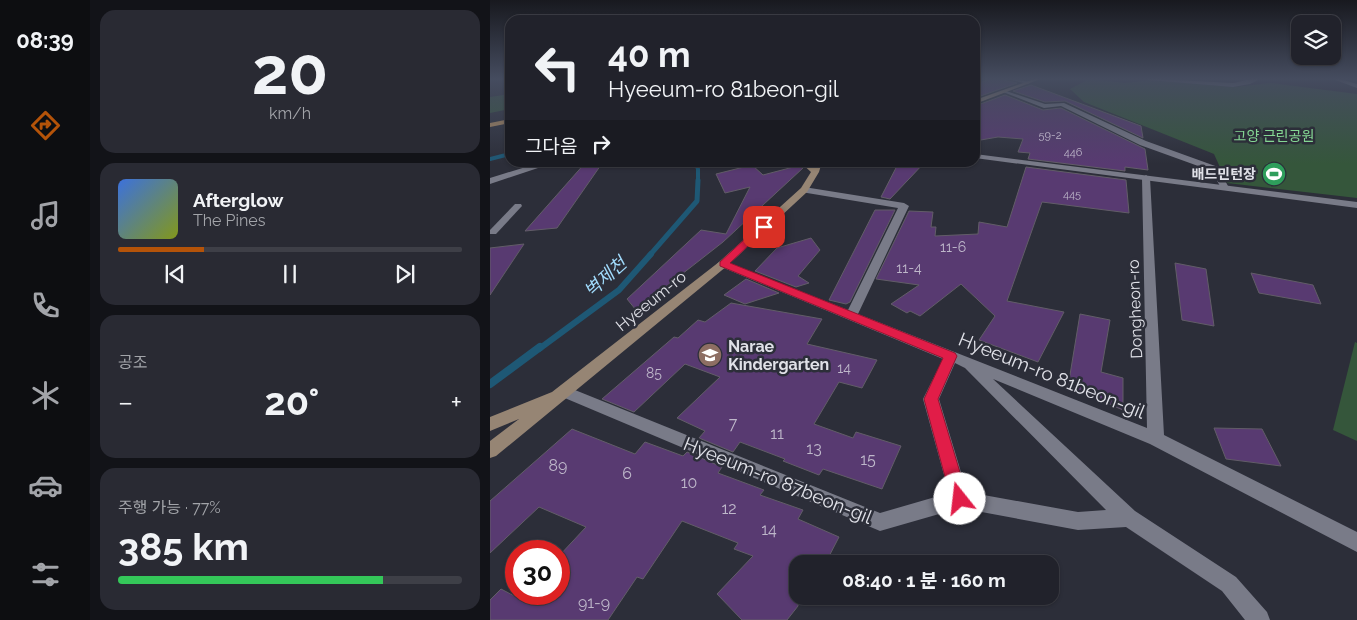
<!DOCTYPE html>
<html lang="ko">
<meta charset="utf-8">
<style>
body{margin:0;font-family:Raleway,"Noto Sans KR",sans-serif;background:#292a33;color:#f1f3f6;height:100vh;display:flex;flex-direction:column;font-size:19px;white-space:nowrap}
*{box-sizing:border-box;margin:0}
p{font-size:16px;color:#a2a4a9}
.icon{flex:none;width:28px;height:28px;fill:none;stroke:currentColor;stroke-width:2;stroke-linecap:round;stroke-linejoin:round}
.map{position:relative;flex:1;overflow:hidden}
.side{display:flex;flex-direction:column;gap:10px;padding:10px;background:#121318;width:400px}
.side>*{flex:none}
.guide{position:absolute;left:15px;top:15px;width:475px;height:152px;border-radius:15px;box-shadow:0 1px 4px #0004,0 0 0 1px #3e3f47;background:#21222b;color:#f1f3f6;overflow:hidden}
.tools{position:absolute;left:801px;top:15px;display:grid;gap:10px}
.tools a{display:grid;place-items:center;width:50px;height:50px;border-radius:10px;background:#21222b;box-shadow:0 1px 4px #0004,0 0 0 1px #3e3f47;font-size:25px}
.speed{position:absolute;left:15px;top:540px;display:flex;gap:10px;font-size:25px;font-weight:700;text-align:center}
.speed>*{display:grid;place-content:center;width:65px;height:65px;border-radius:50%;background:#21222b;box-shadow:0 1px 4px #0004,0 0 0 1px #3e3f47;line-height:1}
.speed .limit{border:8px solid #d22;background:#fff;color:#111}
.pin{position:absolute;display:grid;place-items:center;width:42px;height:42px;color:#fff;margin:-21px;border-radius:10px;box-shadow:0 2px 8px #0006}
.me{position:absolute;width:55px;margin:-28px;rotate:344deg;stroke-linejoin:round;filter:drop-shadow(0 0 4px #0008)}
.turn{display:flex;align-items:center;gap:18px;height:105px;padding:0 20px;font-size:22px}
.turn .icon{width:65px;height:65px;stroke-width:2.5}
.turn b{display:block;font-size:35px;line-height:42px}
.then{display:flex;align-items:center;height:48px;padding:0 20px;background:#0003;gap:10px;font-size:19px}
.big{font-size:38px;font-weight:700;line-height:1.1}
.side .tile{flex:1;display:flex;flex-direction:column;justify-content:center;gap:8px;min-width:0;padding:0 18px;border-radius:15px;background:#292a33}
.side .dial{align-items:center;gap:0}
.dial b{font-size:65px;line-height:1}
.song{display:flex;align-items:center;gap:15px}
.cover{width:60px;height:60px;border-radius:8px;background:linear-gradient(135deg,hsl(220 70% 55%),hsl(70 70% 35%))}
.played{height:5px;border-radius:2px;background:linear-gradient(90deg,#b45309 25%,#3e3f47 25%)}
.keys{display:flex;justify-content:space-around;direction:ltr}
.heat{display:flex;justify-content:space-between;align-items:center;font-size:28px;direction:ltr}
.charge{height:8px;border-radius:4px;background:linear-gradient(90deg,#34c759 77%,#3e3f47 0)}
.trip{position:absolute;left:299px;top:555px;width:270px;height:50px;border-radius:15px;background:#21222b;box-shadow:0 1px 4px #0004,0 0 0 1px #3e3f47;font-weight:700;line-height:50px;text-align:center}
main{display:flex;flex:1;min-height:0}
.tabs{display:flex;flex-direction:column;width:90px;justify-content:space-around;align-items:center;background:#0d0e11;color:#a2a4a9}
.tabs .icon{width:35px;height:35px}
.tabs .on{color:#b45309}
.tabs b{font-size:22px;color:#f1f3f6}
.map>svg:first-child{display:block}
</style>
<main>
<nav class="tabs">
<b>08:39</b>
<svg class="icon on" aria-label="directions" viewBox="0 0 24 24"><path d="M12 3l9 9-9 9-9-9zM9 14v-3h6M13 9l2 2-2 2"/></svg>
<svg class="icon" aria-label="music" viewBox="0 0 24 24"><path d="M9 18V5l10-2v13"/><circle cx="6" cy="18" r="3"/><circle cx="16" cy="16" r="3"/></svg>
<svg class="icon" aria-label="phone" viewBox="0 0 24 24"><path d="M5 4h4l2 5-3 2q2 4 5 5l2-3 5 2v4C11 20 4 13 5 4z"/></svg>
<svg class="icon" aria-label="climate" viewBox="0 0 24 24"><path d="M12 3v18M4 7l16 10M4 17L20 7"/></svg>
<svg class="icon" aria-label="car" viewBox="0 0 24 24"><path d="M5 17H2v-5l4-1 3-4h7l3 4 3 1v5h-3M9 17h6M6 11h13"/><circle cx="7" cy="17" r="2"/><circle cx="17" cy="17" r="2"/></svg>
<svg class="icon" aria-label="filters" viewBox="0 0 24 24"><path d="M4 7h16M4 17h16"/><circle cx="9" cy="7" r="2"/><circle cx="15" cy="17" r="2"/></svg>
</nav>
<section class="side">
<div class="tile dial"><b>20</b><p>km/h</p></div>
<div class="tile">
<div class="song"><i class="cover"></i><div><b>Afterglow</b><p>The Pines</p></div></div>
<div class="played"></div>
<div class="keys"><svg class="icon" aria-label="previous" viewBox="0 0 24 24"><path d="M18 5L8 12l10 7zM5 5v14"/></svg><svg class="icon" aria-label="pause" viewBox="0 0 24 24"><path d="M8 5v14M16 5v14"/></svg><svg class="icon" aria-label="next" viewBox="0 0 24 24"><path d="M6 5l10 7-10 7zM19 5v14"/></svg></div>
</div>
<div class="tile"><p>공조</p>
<div class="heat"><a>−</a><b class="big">20°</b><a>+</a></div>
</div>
<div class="tile"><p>주행 가능 · 77%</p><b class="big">385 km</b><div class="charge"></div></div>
</section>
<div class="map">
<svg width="867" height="620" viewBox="0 0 867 620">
<rect width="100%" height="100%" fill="#2c2e39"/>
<g fill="#35563b">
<polygon points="599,79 635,83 660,80 744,87 781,83 867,94 867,198 737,183 724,154 594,102 580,89"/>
<polygon points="20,94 20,109 0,113 0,97"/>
<polygon points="865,342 867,343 867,441 843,430"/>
</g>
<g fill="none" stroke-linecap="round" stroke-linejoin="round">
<g stroke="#1e5875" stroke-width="4">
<polyline points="0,159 20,154"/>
<polyline points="205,162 208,169 208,181"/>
</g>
<polyline stroke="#1e5875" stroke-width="5" points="160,255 207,201 208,180"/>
<polyline stroke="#1e5875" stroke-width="6" points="49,349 129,290 161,254"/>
<polyline stroke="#1e5875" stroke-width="8" points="0,384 50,347"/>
</g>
<g fill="#583a71" stroke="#625d68">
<polygon points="505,78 511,78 513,80 527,83 485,98 485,84"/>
<polygon points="541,85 651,126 653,138 575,101 555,102 523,91"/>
<polygon points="515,95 553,110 571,108 655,149 658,170 635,167 635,171 538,159 540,153 528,152 533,139 508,137 485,141 485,106"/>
<polygon points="96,162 113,162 67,228 35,231"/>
<polygon points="409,162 435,162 400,199 391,197"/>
<polygon points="262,165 273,175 311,165 313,168 233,242 146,310 137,299 211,230 236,234 260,187 235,193 226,174"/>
<polygon points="536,167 636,180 639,213 552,202 517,301 574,312 548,362 489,340 505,316 471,284 430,316 420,311 417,313 401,304 429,285 386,279 419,211 443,212 441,227 446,227 445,236 488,234 489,222 517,227"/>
<polygon points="385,210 405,210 360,302 356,304 339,300"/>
<polygon points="321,238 330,250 308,276 319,283 306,287 265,271 287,248"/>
<polygon points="34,244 0,295 0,248"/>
<polygon points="685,263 716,269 724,326 692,320"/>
<polygon points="761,273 823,285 831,304 769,293"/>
<polygon points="256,279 289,293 255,304 234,295"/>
<polygon points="241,303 332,319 317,344 387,360 372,388 349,382 324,424 363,438 366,432 411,446 392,489 333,469 329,475 293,461 295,459 250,442 243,452 209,438 215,431 187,418 230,377 195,364 144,412 112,399 184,337 188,338 208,320 215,322"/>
<polygon points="590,314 620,320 611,372 633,378 633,410 578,387"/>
<polygon points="724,428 772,429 791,466 736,459"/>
<polygon points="82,429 145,454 155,442 193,456 197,452 232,467 228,473 274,490 270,495 313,510 308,519 349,537 335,564 308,564 308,606 297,620 252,620 227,594 263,556 244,549 248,543 192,521 153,579 147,577 118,620 0,620 0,600 11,589 30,599 35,594 69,594 69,556 96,527 49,507 0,553 0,501"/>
</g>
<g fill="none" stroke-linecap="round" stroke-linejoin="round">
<polygon fill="#797b88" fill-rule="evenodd" points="25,204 31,204 32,206 6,234 0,234 0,230"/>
<g fill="#797b88" fill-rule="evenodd">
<polygon points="513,78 541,82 538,84"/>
<path d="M650,78L743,83C752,82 763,77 772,78L760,84L743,87L646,79Z"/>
<polygon points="840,78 847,78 867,84 867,88"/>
<polygon points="513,90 555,104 574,103 656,141 728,167 739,188 732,190 722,171 650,145 571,106 554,108 513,92"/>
<polygon points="52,162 66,162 0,184 0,178"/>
<path d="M656,175L660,178L674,435L867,532V552L660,444L503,379L645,511L746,577L777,612L780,620H755L732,591L636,527L588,530L470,508L390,531L70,396L67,392L70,388L75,386L80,388L390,513L459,493L433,399L453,359L229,266L227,264L229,262H237L358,310L408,208L311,192L310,190L314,187L414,203L419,206L368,314L657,428L652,178ZM465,363L475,368L616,510L588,512L477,492L449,399Z"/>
</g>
<polygon fill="#797b88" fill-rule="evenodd" points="485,154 867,202 867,208 485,158"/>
<g fill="#968574" fill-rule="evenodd">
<polygon points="547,78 553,78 485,104 485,100"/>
<polygon points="310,162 319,162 323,166 324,162 332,162 329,172 317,192 237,266 6,456 0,458 0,441 29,419 0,431 0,417 62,392 229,262 311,188 321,172"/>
</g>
<polygon fill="#b48f61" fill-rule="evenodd" points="20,119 20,123 0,127 0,123"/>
</g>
<linearGradient id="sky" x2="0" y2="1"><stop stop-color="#18191f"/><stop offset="0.48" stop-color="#454c5f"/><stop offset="1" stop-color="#454c5f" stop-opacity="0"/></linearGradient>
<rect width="867" height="164" fill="url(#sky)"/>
<polygon fill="#e11d48" stroke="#92132f" points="270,225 277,225 278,227 240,263 465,353 467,356 448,399 478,499 476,505 470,507 464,505 461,499 434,399 453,358 230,266 230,262"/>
<defs>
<g id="stadium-disc" transform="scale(1.25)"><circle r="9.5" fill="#2e9e5b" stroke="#2c2e39"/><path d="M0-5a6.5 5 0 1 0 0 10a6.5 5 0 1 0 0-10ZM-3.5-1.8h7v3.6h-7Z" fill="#fff"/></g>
<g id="school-disc" transform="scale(1.25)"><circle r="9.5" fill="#8d6e63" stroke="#2c2e39"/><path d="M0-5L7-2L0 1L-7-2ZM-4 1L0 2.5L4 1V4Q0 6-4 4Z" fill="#fff"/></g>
</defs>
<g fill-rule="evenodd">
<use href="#stadium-disc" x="784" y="174"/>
<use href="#school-disc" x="220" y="355"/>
</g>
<g text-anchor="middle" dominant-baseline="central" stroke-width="5" stroke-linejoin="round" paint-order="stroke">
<g font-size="11" fill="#beb7ca">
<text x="560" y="135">59-2</text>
<text x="583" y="152">446</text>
<text x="582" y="194">445</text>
</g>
<g font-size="14" fill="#84d693" stroke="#2c2e39">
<text x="784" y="136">고양 근린공원</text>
</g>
<g font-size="14" font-weight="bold" fill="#e0e1e8" stroke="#2c2e39" text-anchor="end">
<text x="766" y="174">배드민턴장</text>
</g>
<g font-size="14" fill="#beb7ca">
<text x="463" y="247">11-6</text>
<text x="419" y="268">11-4</text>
<text x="354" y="368">14</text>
<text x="164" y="373">85</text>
</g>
<g font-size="16" fill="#e0e1e8" stroke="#2c2e39">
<text transform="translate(161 301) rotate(-39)">Hyeeum-ro</text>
<text transform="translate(645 309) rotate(-92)">Dongheon-ro</text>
</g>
<g font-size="16" font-weight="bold" fill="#e0e1e8" stroke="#2c2e39" text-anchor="start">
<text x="238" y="346">Narae<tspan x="238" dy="18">Kindergarten</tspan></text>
</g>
<g font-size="16" fill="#beb7ca">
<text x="243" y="423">7</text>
<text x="287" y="433">11</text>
<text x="324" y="448">13</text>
<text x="378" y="459">15</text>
<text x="68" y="465">89</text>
<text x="137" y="473">6</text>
<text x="199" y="482">10</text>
<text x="239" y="508">12</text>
<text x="279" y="529">14</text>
<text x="104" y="602">91-9</text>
</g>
<g font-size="18" font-style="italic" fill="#a0dafb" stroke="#2c2e39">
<text transform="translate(115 277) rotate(-42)">벽제천</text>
</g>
<g font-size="19" fill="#e0e1e8" stroke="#2c2e39">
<text transform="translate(562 375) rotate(22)">Hyeeum-ro 81beon-gil</text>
<text transform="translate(288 480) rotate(22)">Hyeeum-ro 87beon-gil</text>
</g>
</g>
</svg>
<div class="tools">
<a><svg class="icon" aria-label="layers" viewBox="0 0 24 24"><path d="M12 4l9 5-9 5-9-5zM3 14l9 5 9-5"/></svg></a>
</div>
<div class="speed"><div class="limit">30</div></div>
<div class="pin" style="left:274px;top:227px;background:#d93025"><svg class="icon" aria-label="arrive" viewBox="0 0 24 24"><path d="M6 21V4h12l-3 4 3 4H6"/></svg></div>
<svg class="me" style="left:470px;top:499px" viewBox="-20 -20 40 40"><circle r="19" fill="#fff"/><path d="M0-13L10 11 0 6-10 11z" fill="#e11d48"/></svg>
<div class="trip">08:40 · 1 분 · 160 m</div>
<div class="guide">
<div class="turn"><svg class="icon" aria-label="left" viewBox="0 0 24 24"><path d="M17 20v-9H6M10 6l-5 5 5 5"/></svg><div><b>40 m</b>Hyeeum-ro 81beon-gil</div></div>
<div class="then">그다음<svg class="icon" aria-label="right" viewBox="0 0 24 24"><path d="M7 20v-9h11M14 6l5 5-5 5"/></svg></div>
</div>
</div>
</main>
